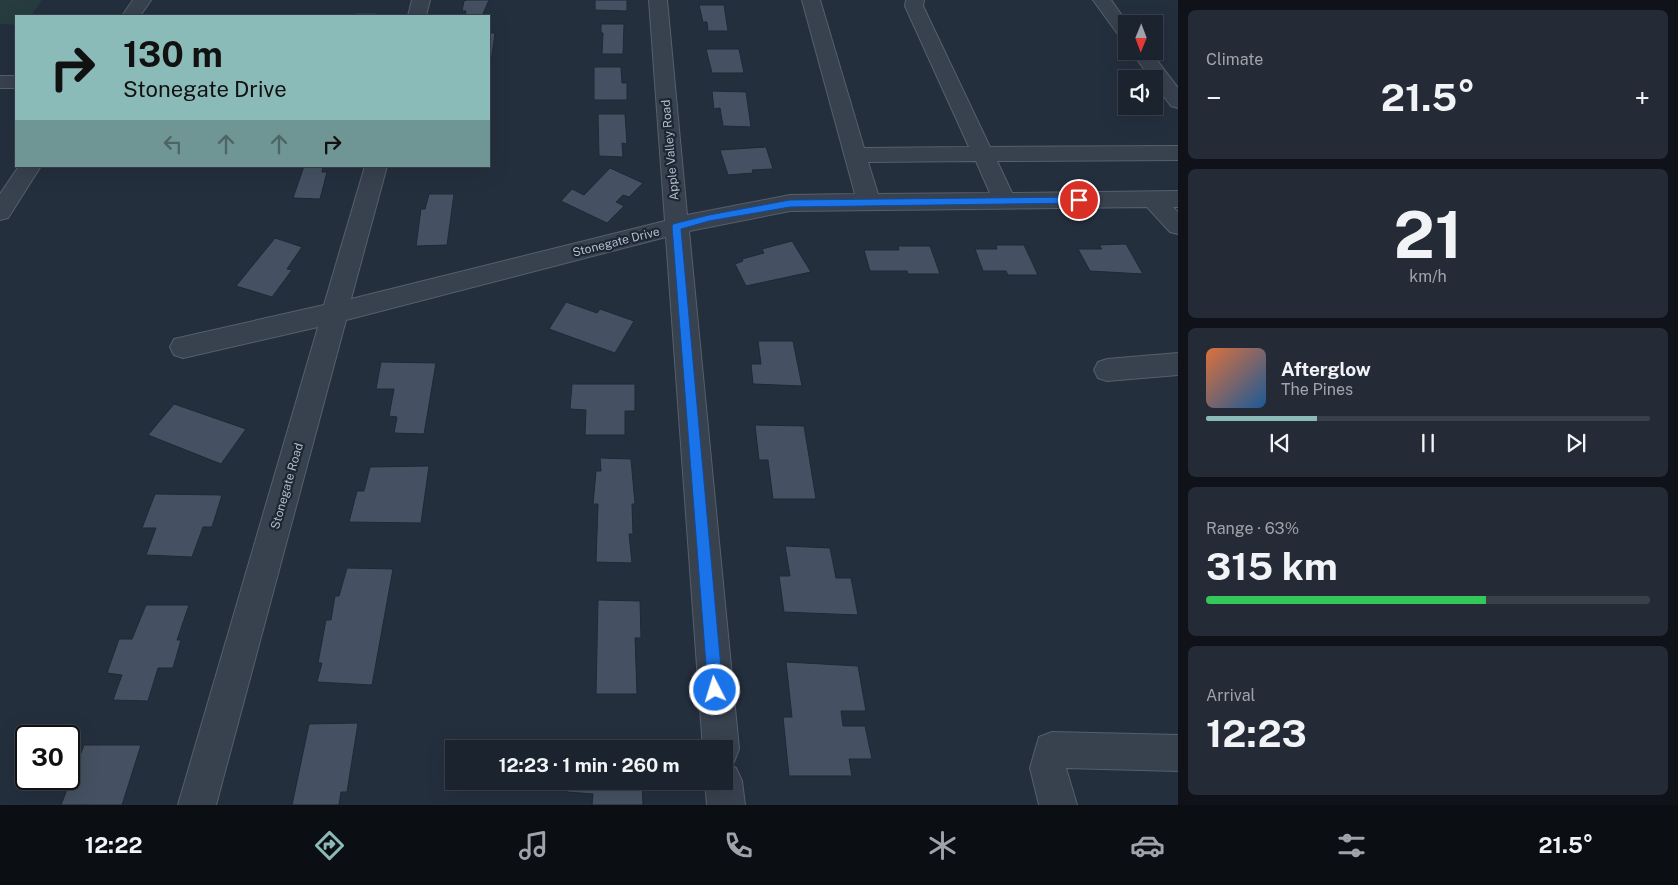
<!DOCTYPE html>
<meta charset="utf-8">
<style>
body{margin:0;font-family:"Public Sans",sans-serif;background:#242b36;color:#f1f3f6;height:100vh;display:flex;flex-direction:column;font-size:19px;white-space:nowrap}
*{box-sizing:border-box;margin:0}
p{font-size:16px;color:#a0a4aa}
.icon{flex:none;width:28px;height:28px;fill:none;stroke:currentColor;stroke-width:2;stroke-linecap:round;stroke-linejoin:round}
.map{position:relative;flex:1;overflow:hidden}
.side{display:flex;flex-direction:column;gap:10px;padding:10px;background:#0f1319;width:500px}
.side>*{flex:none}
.hud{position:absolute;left:15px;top:15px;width:475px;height:152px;border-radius:0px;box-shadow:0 5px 20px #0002,0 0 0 1px #39404a;background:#8bbbb9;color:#111;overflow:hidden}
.needle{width:32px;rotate:181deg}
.buttons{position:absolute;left:1118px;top:15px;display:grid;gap:10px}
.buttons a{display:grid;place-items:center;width:45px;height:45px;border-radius:0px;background:#1b232e;box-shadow:0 5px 20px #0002,0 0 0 1px #39404a;font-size:25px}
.speed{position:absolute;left:15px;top:725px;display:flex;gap:10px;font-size:25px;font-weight:700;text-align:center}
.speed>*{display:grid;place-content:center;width:65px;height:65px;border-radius:50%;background:#1b232e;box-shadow:0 5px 20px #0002,0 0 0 1px #39404a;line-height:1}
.speed .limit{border:2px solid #111;border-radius:8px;background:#fff;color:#111}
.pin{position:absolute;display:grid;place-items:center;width:42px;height:42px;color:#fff;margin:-21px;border:2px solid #fff;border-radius:50%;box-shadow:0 1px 5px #0007}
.me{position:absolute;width:55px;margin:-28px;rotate:355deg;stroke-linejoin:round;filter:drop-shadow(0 0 4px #0008)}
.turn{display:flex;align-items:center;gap:18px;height:105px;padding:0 25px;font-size:22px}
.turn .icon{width:65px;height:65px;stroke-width:2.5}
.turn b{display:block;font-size:35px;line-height:42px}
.lanes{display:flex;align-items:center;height:48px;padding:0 25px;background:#0003;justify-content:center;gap:25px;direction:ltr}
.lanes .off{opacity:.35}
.big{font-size:38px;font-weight:700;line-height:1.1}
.side .tile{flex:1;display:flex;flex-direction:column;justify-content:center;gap:8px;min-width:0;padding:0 18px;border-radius:8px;background:#242b36}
.side .dial{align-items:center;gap:0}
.dial b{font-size:65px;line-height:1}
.song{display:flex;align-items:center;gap:15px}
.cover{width:60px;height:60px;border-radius:8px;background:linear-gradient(135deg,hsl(20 70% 55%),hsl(210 70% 35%))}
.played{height:5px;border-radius:2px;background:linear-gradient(90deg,#8bbbb9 25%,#39404a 25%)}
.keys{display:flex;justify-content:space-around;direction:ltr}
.heat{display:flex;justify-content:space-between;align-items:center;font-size:28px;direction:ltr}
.charge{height:8px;border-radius:4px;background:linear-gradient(90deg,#34c759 63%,#39404a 0)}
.trip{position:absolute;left:445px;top:740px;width:288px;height:50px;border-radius:0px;background:#1b232e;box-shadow:0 5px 20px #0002,0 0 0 1px #39404a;font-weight:700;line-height:50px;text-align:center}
.tabs{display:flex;height:80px;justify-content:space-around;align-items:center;background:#0b0e12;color:#a0a4aa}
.tabs .icon{width:35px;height:35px}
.tabs .selected{color:#8bbbb9}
.tabs b{font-size:22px;color:#f1f3f6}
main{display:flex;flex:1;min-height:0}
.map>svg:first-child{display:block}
</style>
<main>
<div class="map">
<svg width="1178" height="805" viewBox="0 0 1178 805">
<rect width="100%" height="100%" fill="#242f3e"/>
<polygon fill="#263c3f" points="0,0 42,0 31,16 16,16 16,25 0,24"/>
<g fill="#455162" stroke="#1f2835">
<polygon points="467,0 489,0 482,16 465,16 466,11 462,11 464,1"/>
<polygon points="595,0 627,0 627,11 595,10"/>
<polygon points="699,5 724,5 728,31 708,31 707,22 703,22"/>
<polygon points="355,13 377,13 376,16 354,16"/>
<polygon points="601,24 624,24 623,54 602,54 603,33 601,33"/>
<polygon points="489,33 495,33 491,62 489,61"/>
<polygon points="706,49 739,49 744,73 712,73"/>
<polygon points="594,67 621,67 622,83 627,83 627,100 594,100"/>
<polygon points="712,91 746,92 751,127 723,126 720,108 714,109"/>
<polygon points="598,114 625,114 627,144 622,143 623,157 599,156"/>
<polygon points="766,147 773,169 752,170 753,173 728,175 720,150"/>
<polygon points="304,166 323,166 322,172 327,172 320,199 293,198"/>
<polygon points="610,168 643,183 629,197 623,195 616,202 624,206 607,223 561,201 572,189 584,195"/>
<polygon points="429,194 454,194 447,245 416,246 421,209 425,209"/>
<polygon points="275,238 302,247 287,269 292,270 272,297 236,286"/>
<polygon points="792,241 811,272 746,286 735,264 743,261 742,259 764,253 762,249"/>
<polygon points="1126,244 1143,274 1090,271 1078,249 1102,249 1099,245"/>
<polygon points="996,245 1024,245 1038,275 1008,275 1006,271 983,271 975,249 997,249"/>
<polygon points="898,246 930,246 940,274 908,274 907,271 870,271 864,250 899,250"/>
<polygon points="566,302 597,313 600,309 634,321 615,353 549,329"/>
<polygon points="758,341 793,341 802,386 753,384 751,364 761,364"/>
<polygon points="381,362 436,363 424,434 394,433 397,417 389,416 394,389 376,389"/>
<polygon points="572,384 635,384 635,411 625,411 625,435 585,435 586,410 570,409"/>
<polygon points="174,404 246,429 221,464 148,435"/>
<polygon points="755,425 804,426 816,499 773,499 768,460 759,460"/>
<polygon points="600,458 631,459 635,504 632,504 633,534 629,534 632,563 596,562 598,504 593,504 596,471 601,471"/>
<polygon points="429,466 421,523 349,522 357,491 364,491 370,467"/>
<polygon points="155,494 222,495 212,527 203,527 192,557 146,555 156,528 142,528"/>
<polygon points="785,546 830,548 836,578 851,578 858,615 784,612 779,576 790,576"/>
<polygon points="347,568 393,569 372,685 317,682 322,663 318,663 326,620 331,620 335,596 339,596"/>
<polygon points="598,600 640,601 641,638 635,638 637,694 596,694"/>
<polygon points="146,605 189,605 177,640 181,640 173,668 158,668 148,701 113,700 122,675 107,673 119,639 132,639"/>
<polygon points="786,662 858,666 866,711 841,711 843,726 865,726 872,759 849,759 852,776 789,776 783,717 792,717"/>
<polygon points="358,723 347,792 341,792 339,805 292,805 309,724"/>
<polygon points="84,745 141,745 122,805 61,805"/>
<polygon points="567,781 642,781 643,805 592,805 593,794 567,792"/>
</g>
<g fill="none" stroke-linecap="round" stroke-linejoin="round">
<g stroke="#565f6c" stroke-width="2">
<g id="minor">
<polygon points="133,0 151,0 140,16 122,16"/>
<polygon points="412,0 430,0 426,16 408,16"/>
<path d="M649,0H667L687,215L790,195L855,194L802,0H820L864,148L969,147L905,6L906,0H924L923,6L990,147L1178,146V160L997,161L1012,193L1178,191V207H1173L1178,212V234L1170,232L1147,207L790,211L689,231L739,749L734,762L728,764L736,768L742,781L745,805H707L705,781H724V749H703L666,237L346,320L216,805H178L318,327L183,358L174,355L170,347L174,339L324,305L365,166H387L351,299L665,221ZM976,161L990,193L878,194L868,162Z"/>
<polygon points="1093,0 1111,0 1128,24 1126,24 1126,38 1120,37"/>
<polygon points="1131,51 1150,51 1178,88 1178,108 1171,106 1154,83 1154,79 1151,79"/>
<rect x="0" y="76" width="16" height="12"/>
<polygon points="19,166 41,166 8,218 0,220 0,194"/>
<polygon points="1178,353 1178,375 1107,381 1098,378 1094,370 1098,362 1107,359"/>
<polygon points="1052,732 1178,735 1178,771 1066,768 1077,805 1039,805 1030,768 1039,737"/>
</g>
</g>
<use href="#minor" fill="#38414e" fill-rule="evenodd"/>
</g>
<polygon fill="#1a73e8" stroke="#114b97" points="1079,197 1084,200 1079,203 790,207 709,221 681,229 723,690 720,695 715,697 710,695 708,690 672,226 673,224 709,215 790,200"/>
<g text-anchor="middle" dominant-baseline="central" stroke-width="4.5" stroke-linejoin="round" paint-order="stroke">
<g font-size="12" fill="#b4bcc9" stroke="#1d2633">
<text transform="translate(670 150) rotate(-95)">Apple Valley Road</text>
<text transform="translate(616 242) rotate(-14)">Stonegate Drive</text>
<text transform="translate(287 486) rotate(-74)">Stonegate Road</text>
</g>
</g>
</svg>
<div class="buttons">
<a><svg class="needle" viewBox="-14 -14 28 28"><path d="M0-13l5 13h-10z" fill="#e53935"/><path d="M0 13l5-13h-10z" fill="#a0a4aa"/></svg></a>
<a><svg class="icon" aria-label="sound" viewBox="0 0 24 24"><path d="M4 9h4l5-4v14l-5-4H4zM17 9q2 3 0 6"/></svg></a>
</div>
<div class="speed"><div class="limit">30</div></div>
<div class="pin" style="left:1079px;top:200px;background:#d93025"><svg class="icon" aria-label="arrive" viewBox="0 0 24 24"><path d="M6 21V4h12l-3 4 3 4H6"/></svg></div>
<svg class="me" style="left:715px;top:690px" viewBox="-20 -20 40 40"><circle r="17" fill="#1a73e8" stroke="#fff" stroke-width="3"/><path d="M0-11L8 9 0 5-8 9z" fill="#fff"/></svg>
<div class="trip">12:23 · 1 min · 260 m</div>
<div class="hud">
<div class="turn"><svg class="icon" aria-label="right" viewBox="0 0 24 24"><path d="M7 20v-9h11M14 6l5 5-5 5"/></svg><div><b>130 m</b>Stonegate Drive</div></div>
<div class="lanes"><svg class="icon off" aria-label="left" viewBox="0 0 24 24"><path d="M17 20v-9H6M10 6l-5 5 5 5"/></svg><svg class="icon off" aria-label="ahead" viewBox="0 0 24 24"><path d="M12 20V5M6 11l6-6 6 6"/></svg><svg class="icon off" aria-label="ahead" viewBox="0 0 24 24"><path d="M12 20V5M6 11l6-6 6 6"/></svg><svg class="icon" aria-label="right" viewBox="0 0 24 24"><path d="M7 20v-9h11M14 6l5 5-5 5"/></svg></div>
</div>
</div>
<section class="side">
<div class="tile"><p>Climate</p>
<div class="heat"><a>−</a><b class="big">21.5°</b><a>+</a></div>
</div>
<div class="tile dial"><b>21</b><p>km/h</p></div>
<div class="tile">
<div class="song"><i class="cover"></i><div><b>Afterglow</b><p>The Pines</p></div></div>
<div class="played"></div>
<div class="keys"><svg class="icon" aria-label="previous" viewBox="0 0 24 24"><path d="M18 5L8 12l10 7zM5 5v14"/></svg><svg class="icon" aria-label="pause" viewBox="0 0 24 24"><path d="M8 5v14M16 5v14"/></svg><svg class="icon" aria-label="next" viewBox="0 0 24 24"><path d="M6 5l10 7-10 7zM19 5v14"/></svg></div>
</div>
<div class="tile"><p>Range · 63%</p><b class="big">315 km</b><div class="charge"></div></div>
<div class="tile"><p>Arrival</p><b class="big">12:23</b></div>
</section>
</main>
<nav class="tabs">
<b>12:22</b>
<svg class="icon selected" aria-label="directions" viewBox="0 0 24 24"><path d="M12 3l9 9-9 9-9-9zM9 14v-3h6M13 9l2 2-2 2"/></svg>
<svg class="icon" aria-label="music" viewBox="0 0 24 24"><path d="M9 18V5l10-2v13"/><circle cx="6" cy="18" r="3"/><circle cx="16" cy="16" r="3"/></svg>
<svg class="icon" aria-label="phone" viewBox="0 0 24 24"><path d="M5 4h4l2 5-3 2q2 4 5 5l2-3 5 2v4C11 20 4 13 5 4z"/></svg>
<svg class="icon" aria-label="climate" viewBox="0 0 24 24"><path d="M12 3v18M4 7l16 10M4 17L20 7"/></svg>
<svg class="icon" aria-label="car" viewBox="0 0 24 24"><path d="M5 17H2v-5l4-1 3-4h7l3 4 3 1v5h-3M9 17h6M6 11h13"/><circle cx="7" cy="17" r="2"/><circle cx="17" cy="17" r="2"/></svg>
<svg class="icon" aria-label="filters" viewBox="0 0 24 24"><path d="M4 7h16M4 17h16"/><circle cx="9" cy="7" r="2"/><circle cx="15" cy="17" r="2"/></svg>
<b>21.5°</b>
</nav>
